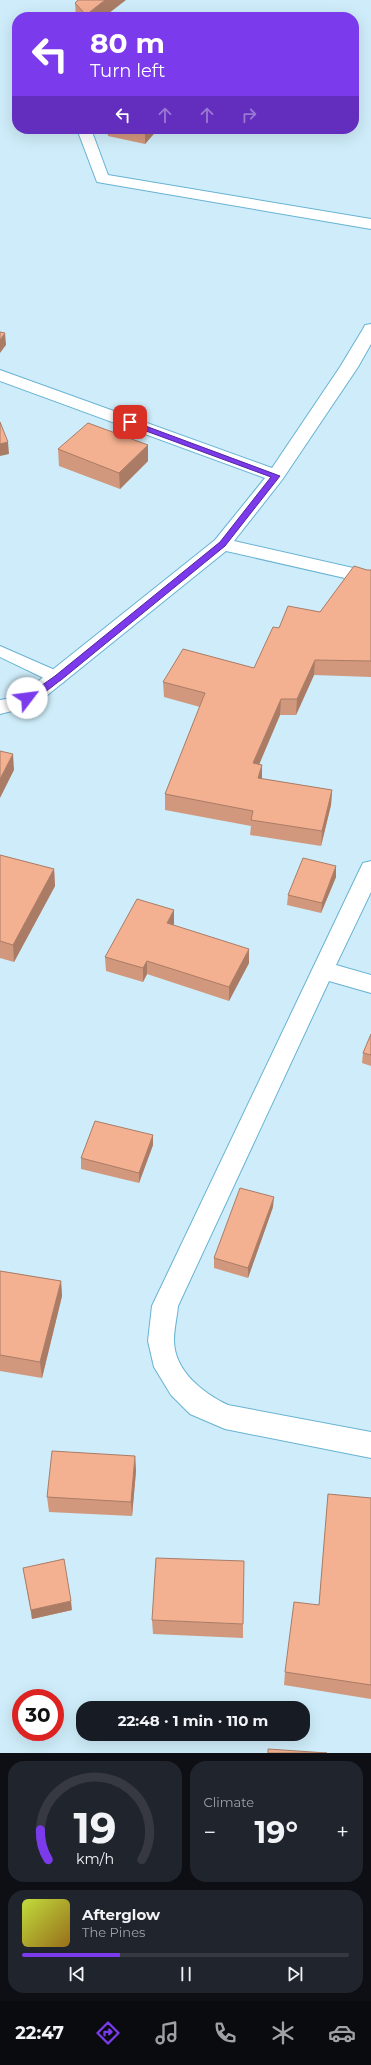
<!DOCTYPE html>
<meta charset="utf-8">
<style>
body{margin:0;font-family:Montserrat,sans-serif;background:#20242c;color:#f1f3f6;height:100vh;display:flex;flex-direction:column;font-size:15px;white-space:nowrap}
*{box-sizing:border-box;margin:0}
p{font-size:13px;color:#9ea1a6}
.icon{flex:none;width:22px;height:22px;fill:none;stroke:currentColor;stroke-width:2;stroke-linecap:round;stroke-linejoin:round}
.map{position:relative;height:1753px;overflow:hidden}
.sheet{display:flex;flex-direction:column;gap:8px;padding:8px;background:#0d0f14;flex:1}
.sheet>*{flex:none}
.guide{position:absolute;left:12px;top:12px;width:347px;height:122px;border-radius:16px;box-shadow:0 4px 16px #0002;background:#7c3aed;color:#fff;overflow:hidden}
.speed{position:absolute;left:12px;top:1689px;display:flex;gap:8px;font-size:20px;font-weight:700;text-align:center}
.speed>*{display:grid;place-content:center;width:52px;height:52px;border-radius:50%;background:#171b24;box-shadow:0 4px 16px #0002;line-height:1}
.speed .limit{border:6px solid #d22;background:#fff;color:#111}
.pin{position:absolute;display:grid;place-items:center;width:34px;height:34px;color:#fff;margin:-17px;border-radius:8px;box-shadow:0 2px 6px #0006}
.me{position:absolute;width:44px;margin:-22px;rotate:60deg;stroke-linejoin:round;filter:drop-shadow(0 0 3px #0008)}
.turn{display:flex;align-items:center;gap:14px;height:84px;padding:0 12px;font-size:18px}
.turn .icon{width:52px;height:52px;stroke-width:2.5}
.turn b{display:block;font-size:28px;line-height:34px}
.lanes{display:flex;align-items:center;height:38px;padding:0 12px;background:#0003;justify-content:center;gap:20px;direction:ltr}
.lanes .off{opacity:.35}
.big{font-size:30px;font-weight:700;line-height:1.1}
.sheet .widget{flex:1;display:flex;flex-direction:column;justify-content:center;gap:6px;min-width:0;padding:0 14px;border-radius:16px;background:#20242c}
.sheet .dial{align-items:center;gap:0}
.dial svg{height:104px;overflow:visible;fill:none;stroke:#363941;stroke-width:7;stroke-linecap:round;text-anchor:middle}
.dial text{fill:#f1f3f6;stroke:none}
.song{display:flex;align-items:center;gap:12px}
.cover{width:48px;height:48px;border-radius:6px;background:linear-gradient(135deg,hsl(70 70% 55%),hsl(40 70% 35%))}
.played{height:4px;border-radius:2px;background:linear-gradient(90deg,#7c3aed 30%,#363941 30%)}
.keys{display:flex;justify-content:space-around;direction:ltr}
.heat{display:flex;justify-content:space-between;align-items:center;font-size:22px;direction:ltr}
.sheet .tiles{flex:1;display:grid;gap:8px;grid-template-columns:1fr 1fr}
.widget:last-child{grid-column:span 2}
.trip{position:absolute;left:76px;top:1701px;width:234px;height:40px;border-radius:16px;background:#171b24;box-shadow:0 4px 16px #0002;font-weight:700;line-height:40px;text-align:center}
.tab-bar{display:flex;height:64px;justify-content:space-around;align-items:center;background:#090b0e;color:#9ea1a6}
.tab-bar .icon{width:28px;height:28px}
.tab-bar .active{color:#7c3aed}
.tab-bar b{font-size:18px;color:#f1f3f6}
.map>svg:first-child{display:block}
</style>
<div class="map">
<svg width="371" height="1753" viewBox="0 0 371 1753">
<rect width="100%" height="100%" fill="#ceecf9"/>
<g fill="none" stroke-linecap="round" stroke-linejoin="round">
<g stroke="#67b3d3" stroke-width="2">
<polygon id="lane" points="0,646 64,674 66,678 64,682 58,683 52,682 0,657"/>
</g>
<g stroke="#67b3d3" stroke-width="2">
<g id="street">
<polygon points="77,129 91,129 108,175 371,219 371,229 97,182"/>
<polygon points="371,324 371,344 358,367 282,480 234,541 371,572 371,584 226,551 45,697 24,708 0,714 0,700 11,698 31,687 215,540 265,478 0,381 0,370 272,468 340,367 363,329 365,325"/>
<path d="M371,861V892L336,965L371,975V993L329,981L178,1306C177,1317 174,1329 174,1340C174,1371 203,1393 228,1405L371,1432V1458L225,1429L190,1414L171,1395L154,1367L148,1341L152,1306L360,869L363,863Z"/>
</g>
</g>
<use href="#lane" fill="#fff" fill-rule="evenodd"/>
<use href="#street" fill="#fff" fill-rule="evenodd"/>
</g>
<g fill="#d1987d">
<polygon points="75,3 104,17 76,17"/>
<polygon points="107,129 158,129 145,144 108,136"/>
<polygon points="148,445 148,461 120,489 59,466 58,449"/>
<polygon points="367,570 371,570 371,677 314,675 296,715 280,715 259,764 262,765 262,779 332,790 331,805 321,846 250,835 251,826 165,810 165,794 200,707 164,697 163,682 254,668 279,628 320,612"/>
<polygon points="0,855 54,869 55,886 14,962 0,958"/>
<polygon points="336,866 336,877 321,913 287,905 288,895"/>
<polygon points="174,924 173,925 249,963 229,1001 147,974 143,982 106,971 105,957"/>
<polygon points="371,1034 371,1066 362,1063 363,1053"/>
<polygon points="153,1135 153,1145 139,1183 81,1169 81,1158"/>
<polygon points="273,1207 248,1278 214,1268 214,1258"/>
<polygon points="0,1271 61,1281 62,1296 42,1378 0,1371"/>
<polygon points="135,1456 136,1471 132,1516 49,1512 47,1497"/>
<polygon points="328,1494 371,1498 371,1699 284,1685 285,1672 319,1605"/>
<polygon points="23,1568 72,1610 32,1619"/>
<polygon points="152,1620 243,1624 243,1638 153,1634"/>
</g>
<g fill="#aa7c66">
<polygon points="105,0 126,0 104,17 86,17 86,15"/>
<polygon points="145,129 158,129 145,144"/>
<polygon points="5,333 6,345 0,353 0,340"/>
<polygon points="8,442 9,454 0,456 0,444"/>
<polygon points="148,445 148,461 120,489 119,473"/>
<polygon points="315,660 314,675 296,715 297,699"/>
<polygon points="281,699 280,715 253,779 253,763"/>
<polygon points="13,754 14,770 0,798 0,779"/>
<polygon points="262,765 262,781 258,778"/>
<polygon points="332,790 331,805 321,846 322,831"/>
<polygon points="336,866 336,877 321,913 322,903"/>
<polygon points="54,869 55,886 14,962 13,945"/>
<polygon points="174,910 174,924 167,937 167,923"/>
<polygon points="249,949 249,963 229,1001 229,987"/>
<polygon points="147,961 147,974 143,982 143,968"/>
<polygon points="153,1135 153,1145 139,1183 139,1173"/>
<polygon points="274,1197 273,1207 248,1278 248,1268"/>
<polygon points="61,1281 62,1296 42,1378 40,1362"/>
<polygon points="135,1456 136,1471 132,1516 131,1502"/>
<polygon points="71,1601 72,1610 32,1619 31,1610"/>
</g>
<g fill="#f3b191" stroke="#aa7c66">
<polygon points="78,0 105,0 86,15 75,3"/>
<polygon points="0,332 5,333 0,340"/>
<polygon points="0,422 8,442 0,444"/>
<polygon points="88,423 148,445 119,473 58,449"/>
<polygon points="354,566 367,570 371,570 371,661 315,660 297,699 281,699 253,763 262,765 258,778 332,790 322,831 251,820 253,811 165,794 205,693 163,682 183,649 254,668 273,627 279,628 288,606 320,612"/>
<polygon points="0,751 13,754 0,779"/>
<polygon points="0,855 54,869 13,945 0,941"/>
<polygon points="303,858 336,866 322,903 288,895"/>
<polygon points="137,899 174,910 167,923 249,949 229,987 147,961 143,968 105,957"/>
<polygon points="371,1034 371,1055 363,1053"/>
<polygon points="95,1121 153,1135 139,1173 81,1158"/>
<polygon points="240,1188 274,1197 248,1268 214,1258"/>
<polygon points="0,1271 61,1281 40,1362 0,1355"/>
<polygon points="52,1451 135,1456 131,1502 47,1497"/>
<polygon points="328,1494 371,1498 371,1685 285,1672 294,1602 319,1605"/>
<polygon points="156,1558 244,1561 243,1624 152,1620"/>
<polygon points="64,1559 71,1601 31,1610 23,1568"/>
<polygon points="268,1749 327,1753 268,1753"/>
</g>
<path fill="#7c3aed" stroke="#51269a" d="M127,421H132L280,476L225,546L61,680C52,686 36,702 24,700V695L35,690L55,676L220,542L271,477L127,424Z"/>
</svg>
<div class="speed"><div class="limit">30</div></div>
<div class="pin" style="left:130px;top:422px;background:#d93025"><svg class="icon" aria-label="arrive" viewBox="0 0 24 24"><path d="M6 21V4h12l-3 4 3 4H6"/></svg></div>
<svg class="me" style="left:27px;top:698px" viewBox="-20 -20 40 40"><circle r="19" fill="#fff"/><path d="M0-13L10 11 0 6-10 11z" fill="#7c3aed"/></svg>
<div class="trip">22:48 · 1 min · 110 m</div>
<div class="guide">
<div class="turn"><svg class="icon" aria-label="left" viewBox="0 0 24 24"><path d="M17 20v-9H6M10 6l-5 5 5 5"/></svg><div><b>80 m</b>Turn left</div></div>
<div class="lanes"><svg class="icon" aria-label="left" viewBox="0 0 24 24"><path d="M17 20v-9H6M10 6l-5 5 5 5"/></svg><svg class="icon off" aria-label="ahead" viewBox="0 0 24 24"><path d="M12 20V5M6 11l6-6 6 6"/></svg><svg class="icon off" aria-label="ahead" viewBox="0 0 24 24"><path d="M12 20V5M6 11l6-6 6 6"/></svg><svg class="icon off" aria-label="right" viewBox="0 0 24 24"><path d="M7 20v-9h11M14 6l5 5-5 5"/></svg></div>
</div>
</div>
<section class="sheet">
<div class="tiles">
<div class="widget dial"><svg viewBox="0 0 100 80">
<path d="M14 69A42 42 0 1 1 86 69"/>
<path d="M14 69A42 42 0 0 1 8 46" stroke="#7c3aed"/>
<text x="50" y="56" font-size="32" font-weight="700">19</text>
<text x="50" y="72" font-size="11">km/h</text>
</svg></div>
<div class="widget"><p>Climate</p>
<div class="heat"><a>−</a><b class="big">19°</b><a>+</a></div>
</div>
<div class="widget">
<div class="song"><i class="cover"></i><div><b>Afterglow</b><p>The Pines</p></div></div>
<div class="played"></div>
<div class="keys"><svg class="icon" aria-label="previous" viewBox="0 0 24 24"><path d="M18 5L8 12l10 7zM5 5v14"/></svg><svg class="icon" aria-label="pause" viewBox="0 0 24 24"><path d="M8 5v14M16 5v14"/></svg><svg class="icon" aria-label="next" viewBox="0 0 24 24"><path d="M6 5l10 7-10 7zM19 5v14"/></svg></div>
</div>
</div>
</section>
<nav class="tab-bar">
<b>22:47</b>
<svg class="icon active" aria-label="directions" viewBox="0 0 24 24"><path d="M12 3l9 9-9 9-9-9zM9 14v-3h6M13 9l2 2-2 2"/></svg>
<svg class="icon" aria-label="music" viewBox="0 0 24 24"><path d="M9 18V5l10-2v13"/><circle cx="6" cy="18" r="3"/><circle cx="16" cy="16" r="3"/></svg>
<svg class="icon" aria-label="phone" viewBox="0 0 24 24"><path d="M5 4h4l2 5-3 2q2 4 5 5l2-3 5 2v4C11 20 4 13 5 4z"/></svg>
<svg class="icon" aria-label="climate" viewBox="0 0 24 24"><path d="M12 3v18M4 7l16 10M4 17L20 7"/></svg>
<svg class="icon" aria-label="car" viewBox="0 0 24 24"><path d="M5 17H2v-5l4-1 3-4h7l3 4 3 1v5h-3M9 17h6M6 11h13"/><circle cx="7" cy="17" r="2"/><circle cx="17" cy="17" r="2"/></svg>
</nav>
